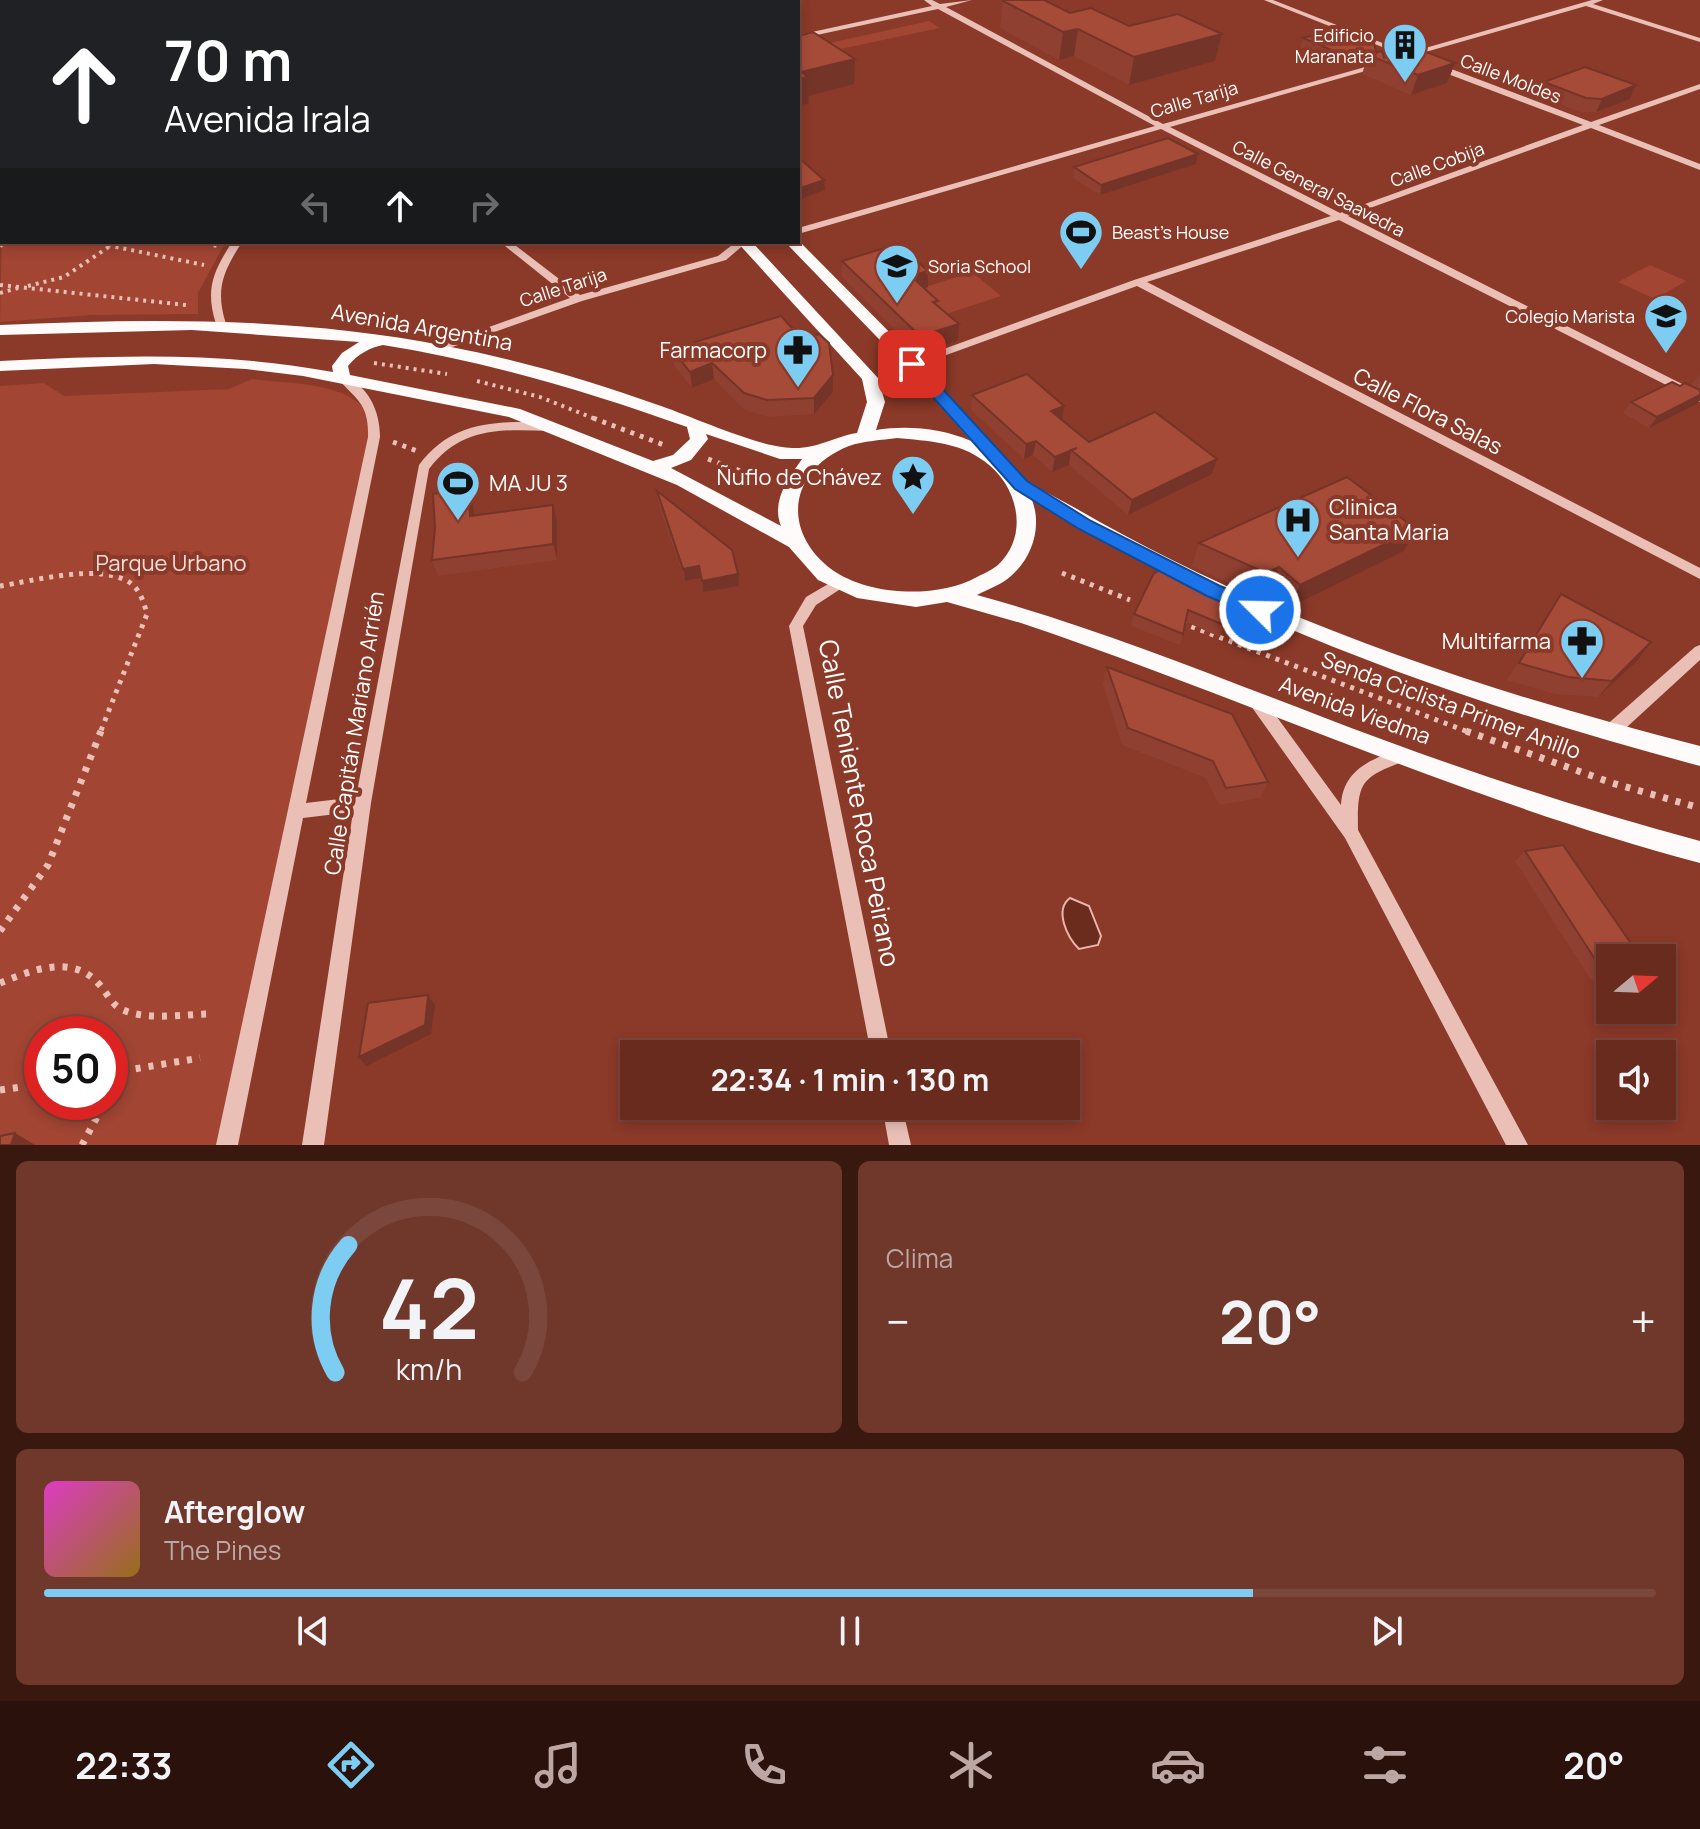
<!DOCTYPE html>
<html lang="es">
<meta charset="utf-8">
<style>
body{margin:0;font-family:Manrope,sans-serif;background:#70372b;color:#f1f3f6;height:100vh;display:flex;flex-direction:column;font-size:30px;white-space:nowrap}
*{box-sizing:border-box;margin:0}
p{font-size:26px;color:#bda7a4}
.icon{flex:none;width:44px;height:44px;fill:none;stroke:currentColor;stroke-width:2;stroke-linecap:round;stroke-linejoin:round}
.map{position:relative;height:1145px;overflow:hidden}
.sheet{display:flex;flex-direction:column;gap:16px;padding:16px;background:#391810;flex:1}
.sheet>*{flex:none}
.top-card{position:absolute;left:0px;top:0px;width:800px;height:244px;box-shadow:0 4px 12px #0003,0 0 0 2px #7b473c;background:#202124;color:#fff;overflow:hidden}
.needle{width:52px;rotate:71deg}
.fabs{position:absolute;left:1596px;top:944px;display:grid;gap:16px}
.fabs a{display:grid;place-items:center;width:80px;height:80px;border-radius:0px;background:#682b1e;box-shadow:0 4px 12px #0003,0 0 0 2px #7b473c;font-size:40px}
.speed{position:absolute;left:24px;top:1016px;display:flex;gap:16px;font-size:40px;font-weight:700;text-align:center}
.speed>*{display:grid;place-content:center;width:104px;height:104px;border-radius:50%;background:#682b1e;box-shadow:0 4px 12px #0003,0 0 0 2px #7b473c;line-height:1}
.speed .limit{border:12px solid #d22;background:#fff;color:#111}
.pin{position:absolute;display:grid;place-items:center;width:68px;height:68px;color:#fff;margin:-34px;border-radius:16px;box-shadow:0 4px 12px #0006}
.me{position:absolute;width:88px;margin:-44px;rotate:293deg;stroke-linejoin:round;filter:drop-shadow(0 0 6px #0008)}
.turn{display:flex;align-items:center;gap:28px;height:168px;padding:0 32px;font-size:36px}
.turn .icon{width:104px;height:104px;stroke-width:2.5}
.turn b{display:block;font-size:56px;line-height:68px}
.lanes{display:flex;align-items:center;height:76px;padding:0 32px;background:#0003;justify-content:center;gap:40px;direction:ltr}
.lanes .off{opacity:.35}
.big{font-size:60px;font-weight:700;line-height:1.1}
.sheet .widget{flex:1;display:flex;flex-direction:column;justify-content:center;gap:12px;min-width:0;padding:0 28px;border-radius:12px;background:#70372b}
.sheet .dial{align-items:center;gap:0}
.dial svg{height:208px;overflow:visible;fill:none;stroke:#7b473c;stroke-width:7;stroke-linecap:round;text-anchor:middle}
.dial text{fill:#f1f3f6;stroke:none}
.song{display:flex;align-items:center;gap:24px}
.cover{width:96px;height:96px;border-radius:12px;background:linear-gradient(135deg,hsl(310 70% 55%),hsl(40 70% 35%))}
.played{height:8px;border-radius:4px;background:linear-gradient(90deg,#7dccf1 75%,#7b473c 75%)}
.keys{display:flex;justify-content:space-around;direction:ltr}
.heat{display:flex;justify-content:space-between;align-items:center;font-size:44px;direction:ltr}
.sheet .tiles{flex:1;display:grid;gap:16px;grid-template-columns:1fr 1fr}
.widget:last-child{grid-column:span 2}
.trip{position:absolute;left:620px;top:1040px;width:460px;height:80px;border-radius:0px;background:#682b1e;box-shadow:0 4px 12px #0003,0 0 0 2px #7b473c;font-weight:700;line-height:80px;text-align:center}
.menu{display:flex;height:128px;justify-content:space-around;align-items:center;background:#2a110c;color:#bda7a4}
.menu .icon{width:56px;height:56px}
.menu .selected{color:#7dccf1}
.menu b{font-size:36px;color:#f1f3f6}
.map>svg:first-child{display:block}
</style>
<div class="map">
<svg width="1700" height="1145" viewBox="0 0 1700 1145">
<rect width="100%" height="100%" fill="#8b3928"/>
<g fill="#a24533" fill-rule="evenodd">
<polygon points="929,21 940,28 798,58 798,50"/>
<polygon points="2,229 2,242 225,243 198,293 198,314 92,315 0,322"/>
<polygon points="1650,265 1686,281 1655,299 1618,282"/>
<polygon points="972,272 1001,296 937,317 910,292"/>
<path d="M252,379C294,385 364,380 375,430L221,1145H0V386L44,383L64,396L229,389ZM42,1034H110V1102H42Z"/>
</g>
<path fill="#6b2b1d" stroke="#eab4ab" stroke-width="2" d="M1070,898L1089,906L1101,936L1098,945L1079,949C1067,937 1054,910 1070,898Z"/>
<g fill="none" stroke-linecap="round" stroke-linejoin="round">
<g stroke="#e9bfb6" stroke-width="4" stroke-dasharray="3 5" stroke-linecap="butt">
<polyline points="92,242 204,265"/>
<polyline points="198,242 217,246"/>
<polyline points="0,246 6,242"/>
<polyline points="0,285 186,305"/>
<polyline points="28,286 64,277 116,242"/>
<polyline points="0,293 18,288"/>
<polyline points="374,363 447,374"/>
<polyline points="477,381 540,397 598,420"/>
</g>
<g stroke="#e9bfb6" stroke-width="5" stroke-dasharray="4 6" stroke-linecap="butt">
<polyline points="593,418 664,445"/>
<polyline points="393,442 417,451"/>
<polyline points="708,459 770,482"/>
<polyline points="1062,573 1130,600"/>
<path d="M0,586C33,581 99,563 129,582C140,589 144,603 147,614L100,733"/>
<polyline points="1182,623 1471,733"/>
</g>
<g stroke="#e9bfb6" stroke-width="7" stroke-dasharray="5 8" stroke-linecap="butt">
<polyline points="1466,731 1612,783 1700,808"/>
<polyline points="0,931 48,865 101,731"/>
<path d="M0,983C32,970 71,954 98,983C107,992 111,1005 123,1010C149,1021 183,1014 210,1014"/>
<polyline points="110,1073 200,1058"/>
<polyline points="110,1088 115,1072"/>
<polyline points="0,1090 42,1084"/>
<polyline points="82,1145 105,1102"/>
</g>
<g fill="#e9bfb6" fill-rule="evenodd">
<polygon points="198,0 204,0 206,2 198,2"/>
<polygon points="924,0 932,0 940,4 972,0 946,7 1163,124 1383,62 1383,66 1170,127 1340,213 1583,125 1432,68 1432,64 1438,64 1591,122 1700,84 1700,89 1599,125 1700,164 1700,170 1591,128 1348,216 1700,393 1700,402 1339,220 1147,282 1700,568 1700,579 1137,286 916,366 908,366 908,362 1134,280 1331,216 1161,129 798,234 798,228 1155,126 938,9 798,39 798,35 932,6"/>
<polygon points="1264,0 1273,0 1408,53 1592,0 1603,0 1593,4 1700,38 1700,42 1586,6 1415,55 1419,58 1415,60"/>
<polygon points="0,10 2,10 0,15"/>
<rect x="0" y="21" width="2" height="4"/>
<rect x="0" y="217" width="2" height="6"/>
<path d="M232,242H242C223,272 215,289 226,324L221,327L216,324C205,289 213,272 232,242Z"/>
<polygon points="500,242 511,242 580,295 718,256 736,242 747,242 726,260 582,301 441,351 433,351 433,347 570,298"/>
<path d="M343,375C368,386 380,410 380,437L306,803L356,797L419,465C447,428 480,422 525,422C535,423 547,421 555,427L549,431C501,429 461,427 429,469L371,803L324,1145H302L353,812L303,818L238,1145H216L368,437C369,404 357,400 337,378Z"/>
<polygon points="840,577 847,582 845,586 816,605 803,626 891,1054 871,1054 789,626 806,597"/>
<polygon points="1700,645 1700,660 1615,738 1609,740 1603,738 1601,733 1603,728 1695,647"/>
<path d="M1257,696L1263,698L1341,805C1343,769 1372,759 1402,748L1408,750L1410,755L1408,760C1361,777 1357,781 1358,830L1528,1145H1506L1345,838L1251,706L1249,702L1251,698Z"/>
<polygon points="882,1106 902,1106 911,1145 889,1145"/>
</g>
<g fill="#fefbfa" fill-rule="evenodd">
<polygon points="514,0 525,0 526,2 515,2"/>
<polygon points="550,0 561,0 562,2 551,2"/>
<path d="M798,240L918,361L994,445C1006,475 1049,493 1077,509C1271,621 1484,691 1700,746V766C1464,703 1243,624 1032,500C1042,526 1033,557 1011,576C1003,584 988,589 977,595C1094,627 1207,673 1320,716C1445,764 1571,807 1700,841V863C1467,801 1249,700 1021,623L947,602L916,607L857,598L818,580L789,547L677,485L509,417L303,376L246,369L154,364L0,371V361C114,356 219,351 333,372L332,366L342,353L359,342L192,330L0,335V325C149,318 299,317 446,346C520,360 591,381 661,406C695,418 748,442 782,447C814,452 828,438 857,433L867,402L862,379L737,242H752L878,378L885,402L876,430C906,425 942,428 971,441L906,367L785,242ZM383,345C488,362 587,391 687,427L690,439L673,455L653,461L520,409L350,375L348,366C358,354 369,348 383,345ZM706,434L780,459H802C788,479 771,501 781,526L671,468L691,460L708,439ZM897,438C927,441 959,442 984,461C1018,485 1030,535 998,565C992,570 983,574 977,577C937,599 868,596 831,569C780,530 790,469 849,446C863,441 882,440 897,438Z"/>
</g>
</g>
<g fill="#904031">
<polygon points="564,0 697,0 699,2 564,2"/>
<polygon points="1003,1 1070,13 1129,26 1222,34 1215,61 1129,85 1074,56 1059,60 1000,28"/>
<polygon points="1303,38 1376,51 1375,53 1384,58 1455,63 1447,83 1411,95 1362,74 1366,62 1347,67 1300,47"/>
<polygon points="1544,82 1636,85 1630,99 1596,112 1580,112 1538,95"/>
<polygon points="1198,154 1196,164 1100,195 1073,178 1074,167"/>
<polygon points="842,261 928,271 928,287 924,288 958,341 919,353 842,277"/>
<polygon points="672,349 833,375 833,392 814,414 768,417 745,410 714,379 692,388 674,365"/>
<polygon points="1700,374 1700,390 1691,385"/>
<polygon points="1680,386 1700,390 1700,400 1697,404 1649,428 1623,413 1631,402"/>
<polygon points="972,395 1064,406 1062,420 1089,442 1217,459 1212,474 1128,515 1069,465 1052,472 1033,455 1024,459 971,410"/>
<polygon points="468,488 473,504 474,515 557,521 557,560 438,576 432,560"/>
<polygon points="657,491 739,586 703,592 700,578 685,581 658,502"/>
<polygon points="1199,543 1404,551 1290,607 1270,590 1257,596 1192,566"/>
<polygon points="1154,573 1224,625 1220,637 1186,622 1180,645 1131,626 1134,614"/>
<polygon points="1561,594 1651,642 1638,660 1598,697 1555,694 1507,680"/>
<polygon points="1107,667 1268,782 1260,798 1219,805 1206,778 1122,745 1103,684"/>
<polygon points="1525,851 1610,958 1610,977 1591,980 1515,861"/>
</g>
<g fill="#753428">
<polygon points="464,0 476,0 476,1 464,2"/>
<polygon points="482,0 512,0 513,2 483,2"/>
<polygon points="1078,29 1074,56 1059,60 1063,32"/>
<polygon points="1222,34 1215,61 1129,85 1134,57"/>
<polygon points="1376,51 1374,57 1368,55 1366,62 1347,67 1350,58"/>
<polygon points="855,59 854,84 808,96 809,103 798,106 798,79 801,72"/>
<polygon points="1455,63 1447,83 1411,95 1418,75"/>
<polygon points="1636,85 1630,99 1596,112 1602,99"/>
<rect x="0" y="115" width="2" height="33"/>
<polygon points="1198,154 1196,164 1100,195 1101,185"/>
<polygon points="824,180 825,190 798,200 798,189"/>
<polygon points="928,271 928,287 910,292 911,276"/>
<polygon points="959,324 958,341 919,353 920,336"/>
<polygon points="712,363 714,379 692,388 690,372"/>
<polygon points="833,375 833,392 814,414 814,398"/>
<polygon points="1700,395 1700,400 1697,404 1649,428 1657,417"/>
<polygon points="1064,406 1062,421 1051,411"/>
<polygon points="1036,441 1033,455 1024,459 1026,444"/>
<polygon points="1071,450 1069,465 1052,472 1055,457"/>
<polygon points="1217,459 1212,474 1128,515 1132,500"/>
<polygon points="468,488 473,504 476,532 470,516"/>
<polygon points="553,505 557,521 557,560 553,544"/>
<polygon points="1416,529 1404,551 1290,607 1300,585"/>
<polygon points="699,566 700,578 685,581 683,569"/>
<polygon points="1279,567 1270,590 1257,596 1266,573"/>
<polygon points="738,574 739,586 703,592 702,581"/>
<polygon points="1651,642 1638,660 1598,697 1612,681"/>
<polygon points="428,995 435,1005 431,1034 366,1066 359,1057"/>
<polygon points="15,1133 35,1145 11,1145"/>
</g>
<g fill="#a74b39" stroke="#753428" stroke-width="2">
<polygon points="25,0 97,0 97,2 26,2"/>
<polygon points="149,0 167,0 168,2 149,2"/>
<polygon points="583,0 697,0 698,1 692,2 585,2"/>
<polygon points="1003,0 1044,0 1070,13 1091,8 1129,26 1178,14 1222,34 1134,57 1078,29 1063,32 1003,1"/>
<polygon points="1343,27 1373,40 1376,51 1350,58 1303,38"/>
<polygon points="813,32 855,59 801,72 808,77 798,79 798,36"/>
<polygon points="1412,49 1421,50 1455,63 1418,75 1368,55 1382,51 1384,58"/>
<polygon points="1585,67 1636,85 1602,99 1586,98 1544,82"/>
<rect x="0" y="91" width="2" height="24"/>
<polygon points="1168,138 1198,154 1101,185 1074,167"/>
<polygon points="798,157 824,180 798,189"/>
<polygon points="898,244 928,271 911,276 938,301 933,302 959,324 920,336 842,261"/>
<polygon points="781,316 803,340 819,334 829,343 833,375 814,398 767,400 744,393 712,363 690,372 672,349"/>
<polygon points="1027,374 1064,406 1051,411 1089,442 1155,412 1217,459 1132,500 1071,450 1077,448 1055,457 1036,441 1026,444 972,395"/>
<polygon points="1672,382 1680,386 1685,383 1700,390 1700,395 1657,417 1631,402"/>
<polygon points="1347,477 1416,529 1300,585 1279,567 1266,573 1199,543"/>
<polygon points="468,488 470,516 553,505 553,544 432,560 435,528 433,494"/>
<polygon points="657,491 732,550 738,574 702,581 699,566 683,569"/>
<polygon points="1172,565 1227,591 1224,625 1188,610 1183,634 1134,614 1154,573"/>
<polygon points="1561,594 1651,642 1612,681 1568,677 1519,663"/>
<polygon points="1107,667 1232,714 1268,782 1226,788 1213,761 1128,728"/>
<polygon points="1563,845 1641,958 1610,958 1610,969 1602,970 1525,851"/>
<polygon points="428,995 425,1025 359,1057 368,1003"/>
<polygon points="15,1133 11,1145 0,1145 0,1136"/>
</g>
<polygon fill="#1a73e8" stroke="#114b97" stroke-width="2" points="912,360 917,361 1027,481 1091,521 1220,586 1266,605 1269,610 1266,615 1253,615 1207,596 1079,529 1015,489 906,367 906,361"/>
<defs>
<g id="building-pin" transform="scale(2.3)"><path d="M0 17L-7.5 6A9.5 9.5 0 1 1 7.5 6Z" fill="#7dccf1" stroke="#8b3928"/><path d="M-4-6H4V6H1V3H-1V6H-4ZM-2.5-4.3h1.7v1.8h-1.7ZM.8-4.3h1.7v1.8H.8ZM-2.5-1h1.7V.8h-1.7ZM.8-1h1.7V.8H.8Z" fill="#111"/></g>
<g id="stadium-pin" transform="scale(2.3)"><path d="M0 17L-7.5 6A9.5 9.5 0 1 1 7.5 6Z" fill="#7dccf1" stroke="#8b3928"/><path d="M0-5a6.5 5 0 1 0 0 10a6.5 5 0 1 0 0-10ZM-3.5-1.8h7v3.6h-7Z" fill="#111"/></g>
<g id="school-pin" transform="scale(2.3)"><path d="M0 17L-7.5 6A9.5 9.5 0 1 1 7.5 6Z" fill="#7dccf1" stroke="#8b3928"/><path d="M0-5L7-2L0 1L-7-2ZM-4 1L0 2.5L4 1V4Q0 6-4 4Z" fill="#111"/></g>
<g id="pharmacy-pin" transform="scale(2.3)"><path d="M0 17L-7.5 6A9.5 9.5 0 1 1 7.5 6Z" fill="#7dccf1" stroke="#8b3928"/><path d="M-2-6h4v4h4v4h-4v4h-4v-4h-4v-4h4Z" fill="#111"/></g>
<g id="sight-pin" transform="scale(2.3)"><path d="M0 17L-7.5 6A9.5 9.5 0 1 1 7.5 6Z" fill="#7dccf1" stroke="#8b3928"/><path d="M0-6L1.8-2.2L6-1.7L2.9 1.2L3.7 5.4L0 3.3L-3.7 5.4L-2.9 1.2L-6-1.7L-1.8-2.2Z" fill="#111"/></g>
<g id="hospital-pin" transform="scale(2.3)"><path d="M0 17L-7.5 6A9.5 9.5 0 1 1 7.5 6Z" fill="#7dccf1" stroke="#8b3928"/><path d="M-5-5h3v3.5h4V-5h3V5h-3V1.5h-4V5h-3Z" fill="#111"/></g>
</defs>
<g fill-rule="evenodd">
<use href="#building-pin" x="1405" y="45"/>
<use href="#stadium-pin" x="1081" y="232"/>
<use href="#school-pin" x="897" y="266"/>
<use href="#school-pin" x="1666" y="316"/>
<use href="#pharmacy-pin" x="798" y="350"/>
<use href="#sight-pin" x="913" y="477"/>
<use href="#stadium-pin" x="458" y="483"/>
<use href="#hospital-pin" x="1298" y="520"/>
<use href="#pharmacy-pin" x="1582" y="641"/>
</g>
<g text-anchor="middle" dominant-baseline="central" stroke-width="8" stroke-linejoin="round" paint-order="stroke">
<g font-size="18" fill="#fff" stroke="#8b3928" text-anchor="end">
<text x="1374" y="35">Edificio<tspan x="1374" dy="21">Maranata</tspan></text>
<text x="1112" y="232" text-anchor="start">Beast's House</text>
<text x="928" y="266" text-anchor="start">Soria School</text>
<text x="1635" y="316">Colegio Marista</text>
</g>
<g font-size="18" fill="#fff" stroke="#8b3928">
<text transform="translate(1511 78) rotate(21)">Calle Moldes</text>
<text transform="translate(1194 99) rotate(-16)">Calle Tarija</text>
<text transform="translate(1437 164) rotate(-20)">Calle Cobija</text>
<text transform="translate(1319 188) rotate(27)">Calle General Saavedra</text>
<text transform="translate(563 287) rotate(-18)">Calle Tarija</text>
</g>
<g font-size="22" fill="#fff" stroke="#8b3928">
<text transform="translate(422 327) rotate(10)">Avenida Argentina</text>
<text transform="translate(1428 411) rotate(27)">Calle Flora Salas</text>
<text transform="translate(1451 705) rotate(20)">Senda Ciclista Primer Anillo</text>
<text transform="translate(1355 710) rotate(20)">Avenida Viedma</text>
<text transform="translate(354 733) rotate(-81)">Calle Capitán Mariano Arrién</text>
</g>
<g font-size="22" fill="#fff" stroke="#8b3928" text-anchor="end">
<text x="767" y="350">Farmacorp</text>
<text x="882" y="477">Ñuflo de Chávez</text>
<text x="489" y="483" text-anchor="start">MA JU 3</text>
<text x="1329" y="507" text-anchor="start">Clinica<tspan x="1329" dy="25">Santa Maria</tspan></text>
<text x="1551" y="641">Multifarma</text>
</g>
<g font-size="22" fill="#f7dfdb" stroke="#8b3928">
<text x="171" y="563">Parque Urbano</text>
</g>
<g font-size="26" fill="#fff" stroke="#8b3928">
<text transform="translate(860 803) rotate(79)">Calle Teniente Roca Peirano</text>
</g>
</g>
</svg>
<div class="fabs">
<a><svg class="needle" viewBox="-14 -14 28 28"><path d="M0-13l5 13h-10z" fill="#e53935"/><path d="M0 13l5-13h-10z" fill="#bda7a4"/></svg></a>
<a><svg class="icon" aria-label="sound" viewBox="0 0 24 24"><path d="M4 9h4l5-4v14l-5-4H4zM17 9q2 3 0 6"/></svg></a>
</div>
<div class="speed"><div class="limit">50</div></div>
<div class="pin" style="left:912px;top:364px;background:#d93025"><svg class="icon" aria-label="arrive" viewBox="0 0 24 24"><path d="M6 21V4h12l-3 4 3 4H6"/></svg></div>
<svg class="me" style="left:1260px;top:610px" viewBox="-20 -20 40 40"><circle r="17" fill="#1a73e8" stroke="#fff" stroke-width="3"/><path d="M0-11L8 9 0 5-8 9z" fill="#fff"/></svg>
<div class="trip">22:34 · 1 min · 130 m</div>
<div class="top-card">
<div class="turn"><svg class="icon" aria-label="ahead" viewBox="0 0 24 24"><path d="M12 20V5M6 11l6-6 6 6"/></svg><div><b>70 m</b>Avenida Irala</div></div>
<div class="lanes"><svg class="icon off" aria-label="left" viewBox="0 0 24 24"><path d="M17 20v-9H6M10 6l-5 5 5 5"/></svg><svg class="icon" aria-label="ahead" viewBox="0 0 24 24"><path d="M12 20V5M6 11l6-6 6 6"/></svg><svg class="icon off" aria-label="right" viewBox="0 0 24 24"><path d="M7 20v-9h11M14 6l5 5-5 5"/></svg></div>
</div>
</div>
<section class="sheet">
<div class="tiles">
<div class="widget dial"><svg viewBox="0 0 100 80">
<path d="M14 69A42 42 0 1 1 86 69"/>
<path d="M14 69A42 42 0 0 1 19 20" stroke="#7dccf1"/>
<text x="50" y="56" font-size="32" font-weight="700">42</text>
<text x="50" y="72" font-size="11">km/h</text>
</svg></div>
<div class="widget"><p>Clima</p>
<div class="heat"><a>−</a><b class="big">20°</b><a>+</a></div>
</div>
<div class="widget">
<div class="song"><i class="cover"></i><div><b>Afterglow</b><p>The Pines</p></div></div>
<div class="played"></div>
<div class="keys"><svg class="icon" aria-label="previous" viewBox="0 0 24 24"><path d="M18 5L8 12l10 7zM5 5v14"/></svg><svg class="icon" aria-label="pause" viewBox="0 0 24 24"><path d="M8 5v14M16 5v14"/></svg><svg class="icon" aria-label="next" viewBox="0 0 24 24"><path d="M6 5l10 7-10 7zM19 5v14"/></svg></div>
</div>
</div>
</section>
<nav class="menu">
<b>22:33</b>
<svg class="icon selected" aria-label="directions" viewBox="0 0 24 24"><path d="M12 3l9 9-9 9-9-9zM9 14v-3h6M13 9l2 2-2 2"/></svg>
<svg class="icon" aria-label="music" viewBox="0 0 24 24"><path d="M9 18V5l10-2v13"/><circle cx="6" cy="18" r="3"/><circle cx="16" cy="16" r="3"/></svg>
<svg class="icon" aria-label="phone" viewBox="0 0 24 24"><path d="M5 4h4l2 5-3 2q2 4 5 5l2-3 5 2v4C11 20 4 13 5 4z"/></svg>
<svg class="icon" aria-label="climate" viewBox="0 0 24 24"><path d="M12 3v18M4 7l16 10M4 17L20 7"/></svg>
<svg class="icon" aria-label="car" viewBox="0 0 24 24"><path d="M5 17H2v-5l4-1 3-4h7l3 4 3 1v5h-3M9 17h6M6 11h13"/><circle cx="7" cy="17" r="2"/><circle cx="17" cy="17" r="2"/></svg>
<svg class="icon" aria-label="filters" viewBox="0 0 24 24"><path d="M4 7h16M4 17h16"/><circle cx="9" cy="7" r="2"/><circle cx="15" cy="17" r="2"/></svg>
<b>20°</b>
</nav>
